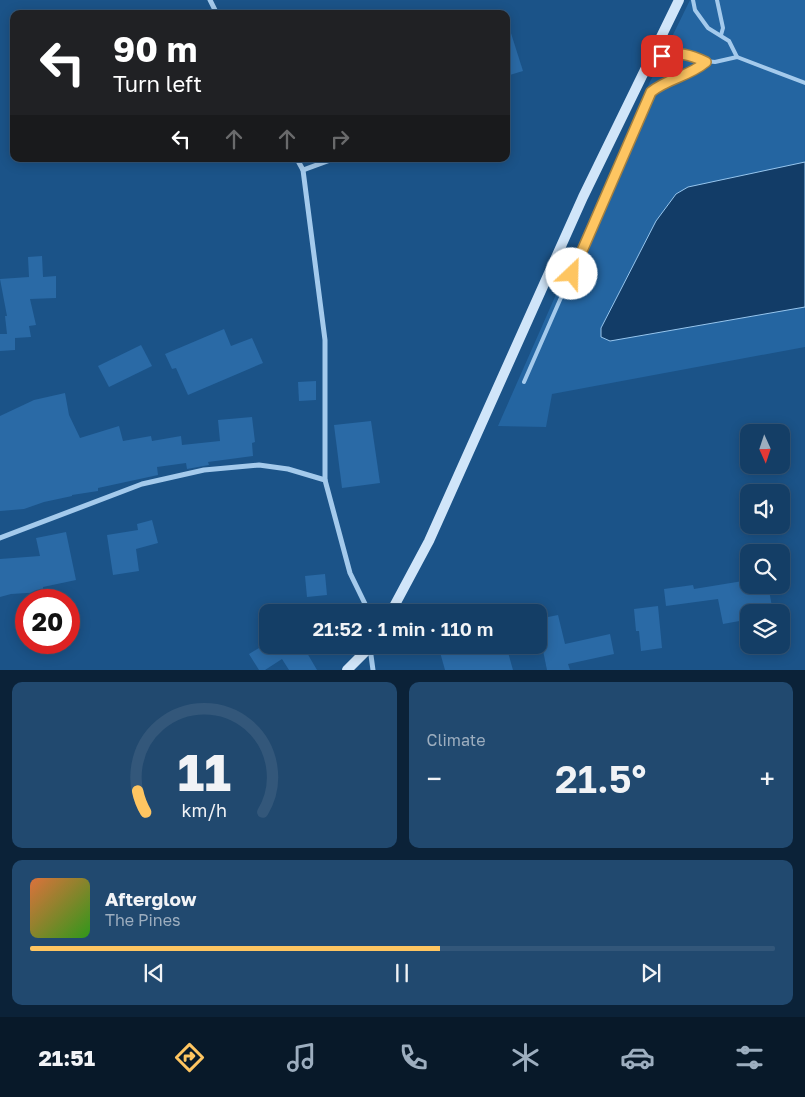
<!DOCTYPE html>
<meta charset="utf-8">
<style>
body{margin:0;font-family:"Golos Text",sans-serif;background:#21496f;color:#f1f3f6;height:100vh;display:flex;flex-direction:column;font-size:19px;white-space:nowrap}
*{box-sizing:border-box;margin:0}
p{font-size:16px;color:#9daebf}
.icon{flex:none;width:28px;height:28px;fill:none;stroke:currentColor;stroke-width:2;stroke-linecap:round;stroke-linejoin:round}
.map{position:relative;height:670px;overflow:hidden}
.details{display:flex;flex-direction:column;gap:12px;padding:12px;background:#0b2238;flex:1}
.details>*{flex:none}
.banner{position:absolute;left:10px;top:10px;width:500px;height:152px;border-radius:10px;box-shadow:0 2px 12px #0003,0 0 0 1px #33577a;background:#202124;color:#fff;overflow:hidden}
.needle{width:32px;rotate:177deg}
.fabs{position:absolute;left:740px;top:424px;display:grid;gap:10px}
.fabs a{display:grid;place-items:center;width:50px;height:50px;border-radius:10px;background:#143e66;box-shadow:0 2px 12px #0003,0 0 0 1px #33577a;font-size:25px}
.speed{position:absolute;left:15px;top:589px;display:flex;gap:10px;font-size:25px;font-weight:700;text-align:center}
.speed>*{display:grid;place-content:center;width:65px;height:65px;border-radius:50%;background:#143e66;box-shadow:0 2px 12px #0003,0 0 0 1px #33577a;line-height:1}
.speed .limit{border:8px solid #d22;background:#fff;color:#111}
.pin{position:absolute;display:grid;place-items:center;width:42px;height:42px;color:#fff;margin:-21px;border-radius:10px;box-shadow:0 2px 8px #0006}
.me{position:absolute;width:55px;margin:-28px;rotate:24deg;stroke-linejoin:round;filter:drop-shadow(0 0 4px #0008)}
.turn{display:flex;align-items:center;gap:18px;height:105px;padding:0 20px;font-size:22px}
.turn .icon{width:65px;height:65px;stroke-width:2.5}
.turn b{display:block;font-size:35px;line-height:42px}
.lanes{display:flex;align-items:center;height:48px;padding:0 20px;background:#0003;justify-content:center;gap:25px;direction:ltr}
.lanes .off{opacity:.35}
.big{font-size:38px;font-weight:600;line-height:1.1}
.details .tile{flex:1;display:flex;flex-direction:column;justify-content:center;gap:8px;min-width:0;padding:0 18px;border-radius:10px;background:#21496f}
.details .dial{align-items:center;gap:0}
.dial svg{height:130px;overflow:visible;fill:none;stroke:#33577a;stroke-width:7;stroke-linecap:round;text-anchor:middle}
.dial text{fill:#f1f3f6;stroke:none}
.song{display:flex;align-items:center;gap:15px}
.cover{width:60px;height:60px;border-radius:8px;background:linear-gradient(135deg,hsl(20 70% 55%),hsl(110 70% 35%))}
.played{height:5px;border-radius:2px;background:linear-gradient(90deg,#fec561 55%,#33577a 55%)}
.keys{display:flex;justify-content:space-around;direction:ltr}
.heat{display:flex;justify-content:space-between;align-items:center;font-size:28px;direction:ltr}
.details .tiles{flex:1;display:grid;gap:12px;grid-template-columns:1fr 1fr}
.tile:last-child{grid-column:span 2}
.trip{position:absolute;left:259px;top:604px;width:288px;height:50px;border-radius:10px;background:#143e66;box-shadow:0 2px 12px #0003,0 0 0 1px #33577a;font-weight:600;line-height:50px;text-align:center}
.tab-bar{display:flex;height:80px;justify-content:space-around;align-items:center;background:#081929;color:#9daebf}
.tab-bar .icon{width:35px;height:35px}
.tab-bar .on{color:#fec561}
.tab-bar b{font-size:22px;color:#f1f3f6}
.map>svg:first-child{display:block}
</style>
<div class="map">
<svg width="805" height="670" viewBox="0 0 805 670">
<rect width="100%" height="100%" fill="#1b5388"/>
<polygon fill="#2465a1" points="690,0 805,0 805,347 552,394 546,427 498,426 648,86"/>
<polygon fill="#123c67" stroke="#97c6ee" points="805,162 805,307 610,341 601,337 601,328 656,221 676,194 688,187"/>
<g fill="#2a6aa6">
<polygon points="509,27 523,71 506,76 506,28"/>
<polygon points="42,256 43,277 56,276 56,298 30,299 36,325 29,326 31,337 15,338 15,350 0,351 0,334 7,334 5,316 7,316 0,279 29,277 28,257"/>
<polygon points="224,329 231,346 252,338 263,363 188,395 176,368 172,369 165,354"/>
<polygon points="141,345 152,366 109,387 98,366"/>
<polygon points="316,381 316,400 299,401 298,382"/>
<polygon points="65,393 69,415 80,438 119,426 123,441 151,436 152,441 181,436 182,445 220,441 218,420 252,417 255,442 252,443 253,456 208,462 209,465 187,469 186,463 157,467 158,475 98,488 98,491 72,495 72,496 44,502 24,509 0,511 0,416 34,400"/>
<polygon points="371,421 380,483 342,488 334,425"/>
<polygon points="152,520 158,543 136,549 139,571 113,575 107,535 138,530 137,524"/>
<polygon points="66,532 76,580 43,587 43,592 11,594 0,597 0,559 40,556 36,538"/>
<polygon points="325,574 327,595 307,597 305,576"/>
<polygon points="749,580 749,585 768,585 773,612 744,612 745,620 723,624 718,599 666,606 664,589 693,585 694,589"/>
<polygon points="658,606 662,648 641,651 639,631 636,631 634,609"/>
<polygon points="558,615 565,644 610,634 614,654 568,664 570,670 547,670 538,626 538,619"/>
<polygon points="264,645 304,645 303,646 317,670 289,670 282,659 265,670 259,670 249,654"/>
<polygon points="438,645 506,645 513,670 445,670"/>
</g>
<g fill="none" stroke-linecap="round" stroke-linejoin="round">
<g stroke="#a4caec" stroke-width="4">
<polyline points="693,0 695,10 708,28 729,41 737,57"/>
<polyline points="717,0 723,28 721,35"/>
<polyline points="653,59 673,53 694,56 706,61 715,62 737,57 805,83"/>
<path d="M524,382L651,92C668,78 688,77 706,61"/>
</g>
<g stroke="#a4caec" stroke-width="5">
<polyline points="210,0 217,14"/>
<polyline points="297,159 303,170 325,340 325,480"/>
<polyline points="303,170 333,159"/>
<polyline points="0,538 142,484 204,470 259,465 288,469 325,480 350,573 369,612"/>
<polyline points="370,648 373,670"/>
</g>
<g stroke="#d0e5f9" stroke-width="10">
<polyline points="391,612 429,541 583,197 679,0"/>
<polyline points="347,670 372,645"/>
</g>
</g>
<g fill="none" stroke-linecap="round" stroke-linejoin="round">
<g stroke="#a5803f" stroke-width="12">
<path id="route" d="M572,274L651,92C668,78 688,77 706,62C691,55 678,51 662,56"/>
</g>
<use href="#route" stroke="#fec561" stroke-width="9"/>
</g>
</svg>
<div class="fabs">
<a><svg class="needle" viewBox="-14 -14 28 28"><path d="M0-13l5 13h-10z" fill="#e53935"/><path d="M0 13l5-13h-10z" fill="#9daebf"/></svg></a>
<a><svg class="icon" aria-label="sound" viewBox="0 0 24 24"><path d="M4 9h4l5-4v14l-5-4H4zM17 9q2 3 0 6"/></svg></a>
<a><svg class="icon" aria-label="search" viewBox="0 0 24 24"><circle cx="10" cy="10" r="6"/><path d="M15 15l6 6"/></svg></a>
<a><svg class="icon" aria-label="layers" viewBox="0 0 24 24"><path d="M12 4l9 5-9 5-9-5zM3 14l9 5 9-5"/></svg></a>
</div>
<div class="speed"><div class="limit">20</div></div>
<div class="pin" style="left:662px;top:56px;background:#d93025"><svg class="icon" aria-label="arrive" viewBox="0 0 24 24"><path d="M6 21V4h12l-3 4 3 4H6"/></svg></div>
<svg class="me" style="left:572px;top:274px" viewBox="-20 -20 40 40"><circle r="19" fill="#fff"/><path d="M0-13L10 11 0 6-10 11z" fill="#fec561"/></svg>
<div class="trip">21:52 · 1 min · 110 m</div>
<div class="banner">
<div class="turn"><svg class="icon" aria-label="left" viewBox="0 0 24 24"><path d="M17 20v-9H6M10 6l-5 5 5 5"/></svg><div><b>90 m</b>Turn left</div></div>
<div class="lanes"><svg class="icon" aria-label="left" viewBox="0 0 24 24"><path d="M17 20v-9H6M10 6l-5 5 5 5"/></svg><svg class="icon off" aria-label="ahead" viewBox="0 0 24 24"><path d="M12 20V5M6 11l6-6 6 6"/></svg><svg class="icon off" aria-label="ahead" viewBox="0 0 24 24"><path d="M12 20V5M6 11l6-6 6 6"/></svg><svg class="icon off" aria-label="right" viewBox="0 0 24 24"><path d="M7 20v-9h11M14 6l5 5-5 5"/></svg></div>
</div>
</div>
<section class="details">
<div class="tiles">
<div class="tile dial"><svg viewBox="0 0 100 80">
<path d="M14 69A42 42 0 1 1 86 69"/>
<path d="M14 69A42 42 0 0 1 9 56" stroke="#fec561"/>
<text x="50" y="56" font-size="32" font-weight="700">11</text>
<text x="50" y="72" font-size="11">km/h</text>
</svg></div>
<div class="tile"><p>Climate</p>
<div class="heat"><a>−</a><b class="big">21.5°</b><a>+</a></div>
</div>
<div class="tile">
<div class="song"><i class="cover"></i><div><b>Afterglow</b><p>The Pines</p></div></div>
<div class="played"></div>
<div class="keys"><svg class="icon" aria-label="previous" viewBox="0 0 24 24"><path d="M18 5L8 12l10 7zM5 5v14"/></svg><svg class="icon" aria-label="pause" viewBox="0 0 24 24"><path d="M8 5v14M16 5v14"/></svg><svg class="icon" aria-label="next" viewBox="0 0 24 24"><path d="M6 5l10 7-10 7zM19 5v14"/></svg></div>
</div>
</div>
</section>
<nav class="tab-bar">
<b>21:51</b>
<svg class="icon on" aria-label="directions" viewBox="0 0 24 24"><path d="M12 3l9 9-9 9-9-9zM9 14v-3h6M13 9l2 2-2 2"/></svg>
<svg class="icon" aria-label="music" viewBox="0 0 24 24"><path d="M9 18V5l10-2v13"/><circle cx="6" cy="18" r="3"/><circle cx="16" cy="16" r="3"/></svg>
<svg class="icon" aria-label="phone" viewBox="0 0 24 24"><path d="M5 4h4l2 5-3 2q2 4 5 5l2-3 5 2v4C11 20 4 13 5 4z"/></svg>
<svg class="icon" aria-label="climate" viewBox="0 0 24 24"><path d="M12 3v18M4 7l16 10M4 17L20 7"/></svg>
<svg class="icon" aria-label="car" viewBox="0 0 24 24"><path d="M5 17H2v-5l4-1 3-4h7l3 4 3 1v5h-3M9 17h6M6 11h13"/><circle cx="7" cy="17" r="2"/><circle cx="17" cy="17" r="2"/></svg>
<svg class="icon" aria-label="filters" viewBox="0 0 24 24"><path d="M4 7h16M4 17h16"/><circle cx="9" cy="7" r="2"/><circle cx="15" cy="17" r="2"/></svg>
</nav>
